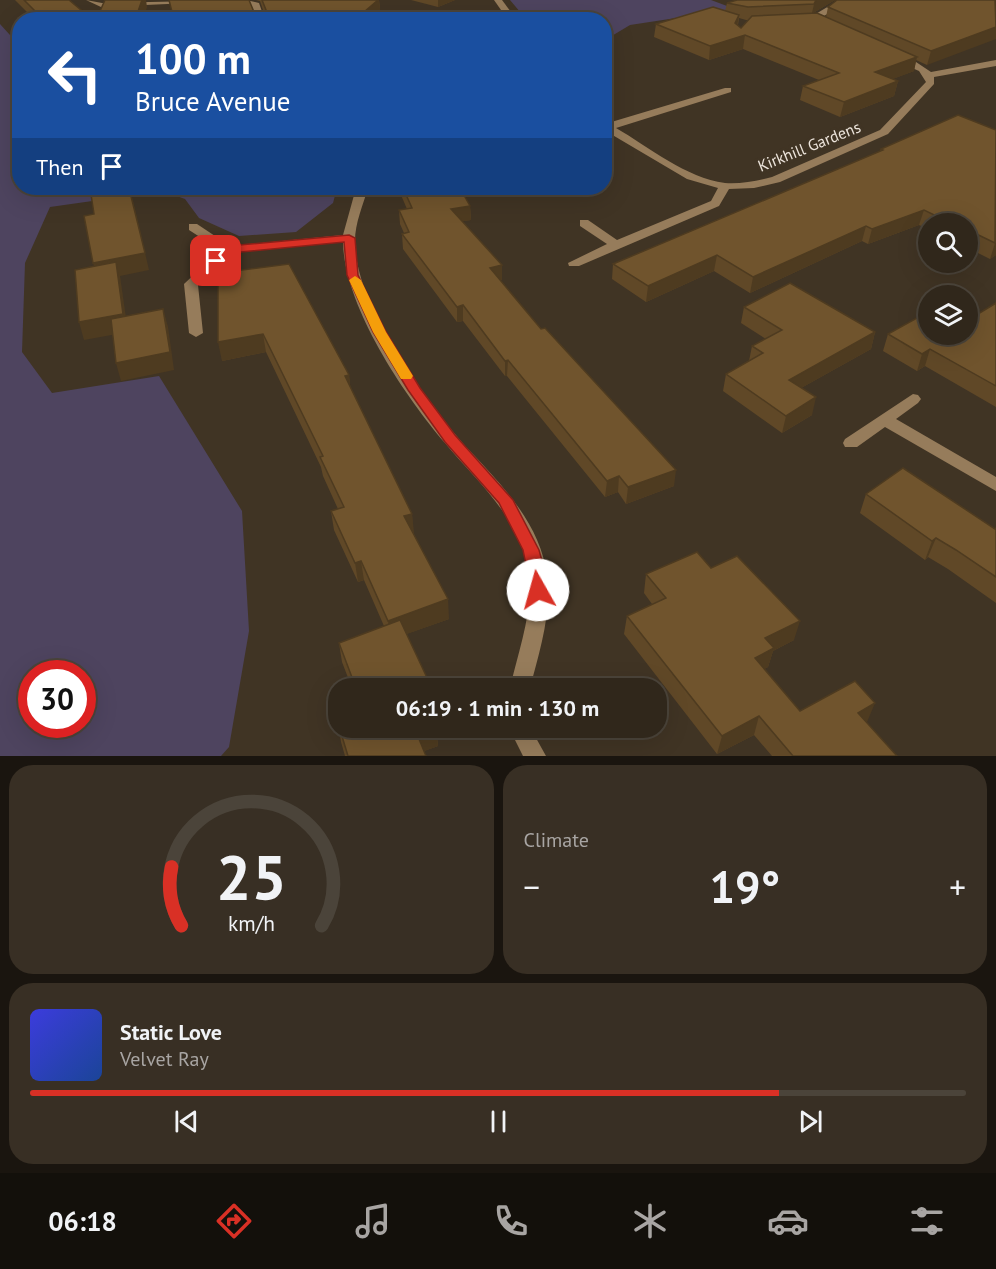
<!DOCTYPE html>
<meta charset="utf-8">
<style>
body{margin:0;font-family:"PT Sans",sans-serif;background:#382f24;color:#f1f3f6;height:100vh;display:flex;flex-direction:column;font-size:22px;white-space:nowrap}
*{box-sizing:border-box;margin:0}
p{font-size:20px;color:#a8a5a3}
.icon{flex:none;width:33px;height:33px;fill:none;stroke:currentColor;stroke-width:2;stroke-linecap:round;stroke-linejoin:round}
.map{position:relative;height:756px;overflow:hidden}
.drawer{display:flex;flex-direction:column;gap:9px;padding:9px;background:#1a150f;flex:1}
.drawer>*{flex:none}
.banner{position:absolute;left:12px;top:12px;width:600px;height:183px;border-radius:24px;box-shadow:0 6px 24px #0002,0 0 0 2px #4b443a;background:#1a4fa0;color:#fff;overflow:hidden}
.controls{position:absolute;left:918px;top:213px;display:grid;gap:12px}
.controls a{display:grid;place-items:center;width:60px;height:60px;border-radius:50%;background:#30271b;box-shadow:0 6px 24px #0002,0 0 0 2px #4b443a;font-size:30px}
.speed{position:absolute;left:18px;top:660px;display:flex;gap:12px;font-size:30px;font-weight:700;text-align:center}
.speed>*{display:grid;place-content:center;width:78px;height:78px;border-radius:50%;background:#30271b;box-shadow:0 6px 24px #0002,0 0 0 2px #4b443a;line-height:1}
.speed .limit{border:9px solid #d22;background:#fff;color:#111}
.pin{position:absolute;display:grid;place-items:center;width:51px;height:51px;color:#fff;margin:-26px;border-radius:12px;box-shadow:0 3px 9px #0006}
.me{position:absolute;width:66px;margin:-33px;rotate:353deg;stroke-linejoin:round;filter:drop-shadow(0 0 4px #0008)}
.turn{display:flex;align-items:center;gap:21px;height:126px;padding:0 24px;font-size:27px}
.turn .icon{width:78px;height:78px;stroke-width:2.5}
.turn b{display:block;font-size:42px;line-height:51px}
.then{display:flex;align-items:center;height:57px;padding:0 24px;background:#0003;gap:12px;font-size:22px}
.big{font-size:45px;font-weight:800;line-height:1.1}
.drawer .widget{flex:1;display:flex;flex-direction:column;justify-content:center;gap:9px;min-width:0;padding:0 21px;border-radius:24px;background:#382f24}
.drawer .dial{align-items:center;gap:0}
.dial svg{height:156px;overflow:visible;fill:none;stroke:#4b443a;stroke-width:7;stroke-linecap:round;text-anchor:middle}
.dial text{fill:#f1f3f6;stroke:none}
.song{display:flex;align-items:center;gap:18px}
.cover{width:72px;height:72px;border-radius:9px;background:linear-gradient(135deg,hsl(240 70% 55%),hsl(220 70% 35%))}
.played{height:6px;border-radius:3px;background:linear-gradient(90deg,#d93025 80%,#4b443a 80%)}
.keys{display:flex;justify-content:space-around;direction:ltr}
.heat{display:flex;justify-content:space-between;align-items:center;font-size:33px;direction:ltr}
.drawer .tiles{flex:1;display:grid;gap:9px;grid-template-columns:1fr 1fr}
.widget:last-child{grid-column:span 2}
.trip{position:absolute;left:328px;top:678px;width:339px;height:60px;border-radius:24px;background:#30271b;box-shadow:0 6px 24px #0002,0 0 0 2px #4b443a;font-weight:800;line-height:60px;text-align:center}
.tabs{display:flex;height:96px;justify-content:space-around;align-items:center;background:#13100b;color:#a8a5a3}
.tabs .icon{width:42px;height:42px}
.tabs .current{color:#d93025}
.tabs b{font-size:27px;color:#f1f3f6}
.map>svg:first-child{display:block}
</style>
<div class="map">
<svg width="996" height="756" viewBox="0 0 996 756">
<rect width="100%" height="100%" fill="#403424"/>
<g fill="#4e445f" fill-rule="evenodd">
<polygon points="510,0 711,0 735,9 630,25 605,40 604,20 526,19"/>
<path d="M0,24L19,45L20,188H337L333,203L296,232L239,236L199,218L185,199L163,191L50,207L25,263L22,352L52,393L159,376L242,511L249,631L229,747L221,756H0ZM32,674H82V724H32Z"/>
</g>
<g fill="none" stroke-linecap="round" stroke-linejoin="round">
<g fill="#967c5b" fill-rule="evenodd">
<polygon points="86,0 102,3 246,0 259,3 265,20 257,20 252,7 234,1 101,7"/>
<polygon points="494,0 502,0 517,20 508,20"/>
<polygon points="839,0 849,0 821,18 829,25 829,29 823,29 814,23 814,15"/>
<path d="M894,56L916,62L931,72L996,60V66L934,77V84L888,134L780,182L754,188L729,189L719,206L579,266H569L568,263L607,244L580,226V220H588L617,240L711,201L718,188L687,179L604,130V122L608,123L725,88H731V92L616,128C649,147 686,178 725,183C741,184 757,181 772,177L880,130L926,82L919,71L894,60Z"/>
<path d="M356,188H368C363,205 355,223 355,241C355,307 426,402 469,450C503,486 541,525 547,576C552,613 539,653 530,688H510C518,652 533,613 529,576C523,520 478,483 445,443C404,395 344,306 343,242L232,253L198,285L203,333L196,337L189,333L184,284L220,250L189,230V224H197L230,246L343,235Z"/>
<polygon points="913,394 918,395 921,399 918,403 896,419 996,477 996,491 885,427 857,447 845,447 843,443 845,439"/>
<polygon points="514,728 534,728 536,738 546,756 523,756 515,740"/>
</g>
</g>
<g fill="#604827" fill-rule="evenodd">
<polygon points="15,0 69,0 93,20 35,20"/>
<polygon points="256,0 379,0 380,9 367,20 173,20 254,12 264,13 260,1"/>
<polygon points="411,0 455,0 438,7"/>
<path d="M734,0H835L813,13L826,17L828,7L995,0L927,65L916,60L914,71L892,79L898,81L894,96L840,117L800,100L803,86L819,80L743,49L709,60L654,37L656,24L725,11L727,3L734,1ZM739,18L746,20H749L741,28L738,25Z"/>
<polygon points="996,130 996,255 990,259 968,248 968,224 928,224 928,229 919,225 868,244 862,241 750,293 714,271 646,302 612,279 613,264 880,151 881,149"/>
<polygon points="398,188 460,188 470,206 471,220 462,221 502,265 502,280 500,280 674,486 626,504 618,492 605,497 507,376 505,376 463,321 457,322 403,249 402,234 404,233 400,224 399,210 407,209"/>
<polygon points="218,273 349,375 350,387 412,514 413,533 449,619 406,634 429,682 429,688 352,688 342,662 339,643 384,626 364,580 358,582 334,530 331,511 338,509 323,476 321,467 266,352 222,361"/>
<polygon points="996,303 996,407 925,366 917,371 883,351 888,334 968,334"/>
<polygon points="744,307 875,332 871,349 801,388 812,415 782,433 723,391 726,374 749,361 752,346 766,339 741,323"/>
<polygon points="866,494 995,529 996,528 996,603 948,569 928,557 925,560 860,513"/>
<polygon points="711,568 794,640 773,651 768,667 764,669 800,711 867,722 866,723 897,756 772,756 754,735 717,754 624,634 627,616 652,604 644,593 646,574"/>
<polygon points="338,723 339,728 436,728 438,746 424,751 426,756 345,756 341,742"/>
</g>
<g fill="#4e3b20">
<polygon points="142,0 146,0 147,7 143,20 135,20"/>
<polygon points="379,0 380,9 367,20 342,20 342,14"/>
<polygon points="438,0 455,0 438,7"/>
<polygon points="815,0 835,0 813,13 811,17"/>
<polygon points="739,15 737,28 735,23"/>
<polygon points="996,27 996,39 927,65 931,51"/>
<polygon points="745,35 743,49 709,60 710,46"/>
<polygon points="917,57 914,71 872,87 875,72"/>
<polygon points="898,81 894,96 840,117 844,102"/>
<polygon points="130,188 149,270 120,276 128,332 84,340 79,322 98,280 93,263"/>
<polygon points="470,206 471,220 451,223 451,209"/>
<polygon points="924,210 919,225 868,244 872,229"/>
<polygon points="866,226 862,241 750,293 753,277"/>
<polygon points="995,243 996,243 996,255 990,259"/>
<polygon points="717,255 714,271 646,302 648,286"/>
<polygon points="502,265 502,280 490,283 490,268"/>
<polygon points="463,305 463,321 457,322 457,307"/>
<polygon points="163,309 168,327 174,370 121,381 116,363"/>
<polygon points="875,332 871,349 785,397 789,380"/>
<polygon points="263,334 266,352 222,361 218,342"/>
<polygon points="930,349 925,366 917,371 922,354"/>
<polygon points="508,360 507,376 505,376 505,361"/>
<polygon points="349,375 351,393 345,376"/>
<polygon points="816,397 812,415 782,433 786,416"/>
<polygon points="676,470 674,486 626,504 628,487"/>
<polygon points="619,476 618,492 605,497 607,481"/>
<polygon points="412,514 414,533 406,535 404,516"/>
<polygon points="936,538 928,557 925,560 932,541"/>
<polygon points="361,561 364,580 358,582 355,563"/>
<polygon points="448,599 449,619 390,640 388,621"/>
<polygon points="800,621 794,640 773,651 768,667 750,677 755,658 765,638"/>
<polygon points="429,682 429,688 420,688 420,685"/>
<polygon points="875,703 867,722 850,732 858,713"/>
<polygon points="759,716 754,735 717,754 722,736"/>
<polygon points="435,728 436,728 438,746 419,753 417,734"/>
</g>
<g fill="#70542d" stroke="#4e3b20" stroke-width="1.5">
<polygon points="24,0 69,0 93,20 44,20"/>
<polygon points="105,0 142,0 135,20 96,20"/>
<polygon points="169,0 249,0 254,12 264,13 266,10 262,0 378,0 364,12 342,14 344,20 174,20"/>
<polygon points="737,0 816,0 814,4 748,7 727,3"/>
<polygon points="837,0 995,0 996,27 931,51 828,7"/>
<polygon points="713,7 739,15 735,23 741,28 752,16 817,13 917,57 875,72 898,81 844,102 803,86 839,73 745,35 710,46 656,24"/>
<polygon points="958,115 996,130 995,243 968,230 968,224 953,224 924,210 872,229 866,226 753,277 717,255 648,286 613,264 883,150 881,149"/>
<polygon points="90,188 129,188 145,253 93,263 84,216 94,214"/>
<polygon points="403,188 460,188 470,206 451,209 502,265 490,268 541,329 545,328 676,470 628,487 619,476 607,481 508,360 505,361 463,305 457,307 402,234 409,232 399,210 412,208"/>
<polygon points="116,262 123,314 79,322 75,270"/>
<polygon points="289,264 349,375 345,376 412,514 404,516 448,599 388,621 361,561 355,563 331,511 344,507 320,457 323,456 263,334 218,342 218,273"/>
<polygon points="790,283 875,332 789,380 816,397 786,416 726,374 763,353 752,346 782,330 744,307"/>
<polygon points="996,303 996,386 930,349 922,354 888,334 924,314 928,316 928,334 968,334 968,320"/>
<polygon points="163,309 170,352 116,363 111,319"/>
<polygon points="903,468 995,529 996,528 996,577 956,550 936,538 932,541 866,494"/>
<polygon points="697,552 711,568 737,556 800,621 765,638 774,648 755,658 800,711 855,681 875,703 858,713 897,756 793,756 759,716 722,736 627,616 666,598 646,574"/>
<polygon points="400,620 429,682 420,685 421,688 356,688 339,643"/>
<polygon points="338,723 339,723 339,728 435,728 417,734 426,756 348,756"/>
</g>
<polygon fill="#d93025" stroke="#8d1f18" stroke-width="1.5" points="349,235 355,238 358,275 386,332 420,388 455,435 513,500 539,550 546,575 544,595 532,595 523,550 499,503 445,442 408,390 373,332 347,275 344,242 231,253 220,264 210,261 228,246"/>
<polygon fill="#f59e0b" points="355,276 361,280 386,332 413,376 411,379 401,379 373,332 349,280"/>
<g text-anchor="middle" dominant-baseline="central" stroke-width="6" stroke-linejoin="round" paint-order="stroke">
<g font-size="16" fill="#ece4db" stroke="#403424">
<text transform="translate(809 146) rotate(-22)">Kirkhill Gardens</text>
</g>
</g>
</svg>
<div class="controls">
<a><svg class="icon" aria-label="search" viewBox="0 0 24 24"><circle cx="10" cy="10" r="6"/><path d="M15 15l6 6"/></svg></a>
<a><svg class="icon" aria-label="layers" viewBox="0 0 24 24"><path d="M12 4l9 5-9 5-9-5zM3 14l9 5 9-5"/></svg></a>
</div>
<div class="speed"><div class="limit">30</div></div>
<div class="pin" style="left:216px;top:261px;background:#d93025"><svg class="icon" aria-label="arrive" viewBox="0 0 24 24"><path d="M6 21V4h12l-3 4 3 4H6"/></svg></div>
<svg class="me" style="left:538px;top:590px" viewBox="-20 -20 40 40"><circle r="19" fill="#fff"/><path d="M0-13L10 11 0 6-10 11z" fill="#d93025"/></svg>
<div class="trip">06:19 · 1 min · 130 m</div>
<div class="banner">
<div class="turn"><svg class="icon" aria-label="left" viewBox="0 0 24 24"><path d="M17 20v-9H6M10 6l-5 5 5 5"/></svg><div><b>100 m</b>Bruce Avenue</div></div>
<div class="then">Then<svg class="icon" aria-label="arrive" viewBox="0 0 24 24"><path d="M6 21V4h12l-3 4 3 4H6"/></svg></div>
</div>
</div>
<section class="drawer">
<div class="tiles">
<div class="widget dial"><svg viewBox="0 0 100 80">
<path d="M14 69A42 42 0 1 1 86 69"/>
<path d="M14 69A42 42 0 0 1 9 39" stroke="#d93025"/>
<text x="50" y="56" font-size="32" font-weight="700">25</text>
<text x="50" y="72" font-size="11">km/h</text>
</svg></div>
<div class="widget"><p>Climate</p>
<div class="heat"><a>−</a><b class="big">19°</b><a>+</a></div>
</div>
<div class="widget">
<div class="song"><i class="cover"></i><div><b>Static Love</b><p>Velvet Ray</p></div></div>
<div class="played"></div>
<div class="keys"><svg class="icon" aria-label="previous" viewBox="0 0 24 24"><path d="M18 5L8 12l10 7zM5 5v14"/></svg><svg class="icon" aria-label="pause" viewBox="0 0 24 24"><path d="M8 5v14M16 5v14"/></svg><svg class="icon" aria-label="next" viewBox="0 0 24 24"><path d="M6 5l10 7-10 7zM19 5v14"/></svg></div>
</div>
</div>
</section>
<nav class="tabs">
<b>06:18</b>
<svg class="icon current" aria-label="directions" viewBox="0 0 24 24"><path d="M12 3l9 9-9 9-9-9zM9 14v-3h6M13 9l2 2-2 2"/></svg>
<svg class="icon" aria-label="music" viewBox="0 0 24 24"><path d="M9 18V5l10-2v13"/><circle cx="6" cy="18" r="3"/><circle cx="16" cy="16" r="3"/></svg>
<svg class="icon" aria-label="phone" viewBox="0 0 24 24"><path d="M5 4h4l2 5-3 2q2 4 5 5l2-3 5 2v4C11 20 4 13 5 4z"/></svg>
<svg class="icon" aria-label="climate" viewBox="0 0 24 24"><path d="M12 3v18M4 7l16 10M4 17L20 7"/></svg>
<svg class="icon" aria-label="car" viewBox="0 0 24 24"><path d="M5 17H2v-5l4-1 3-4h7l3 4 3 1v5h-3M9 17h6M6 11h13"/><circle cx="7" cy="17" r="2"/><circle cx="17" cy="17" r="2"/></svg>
<svg class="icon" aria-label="filters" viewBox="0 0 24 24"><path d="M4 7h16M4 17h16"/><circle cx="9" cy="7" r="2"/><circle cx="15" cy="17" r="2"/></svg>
</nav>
